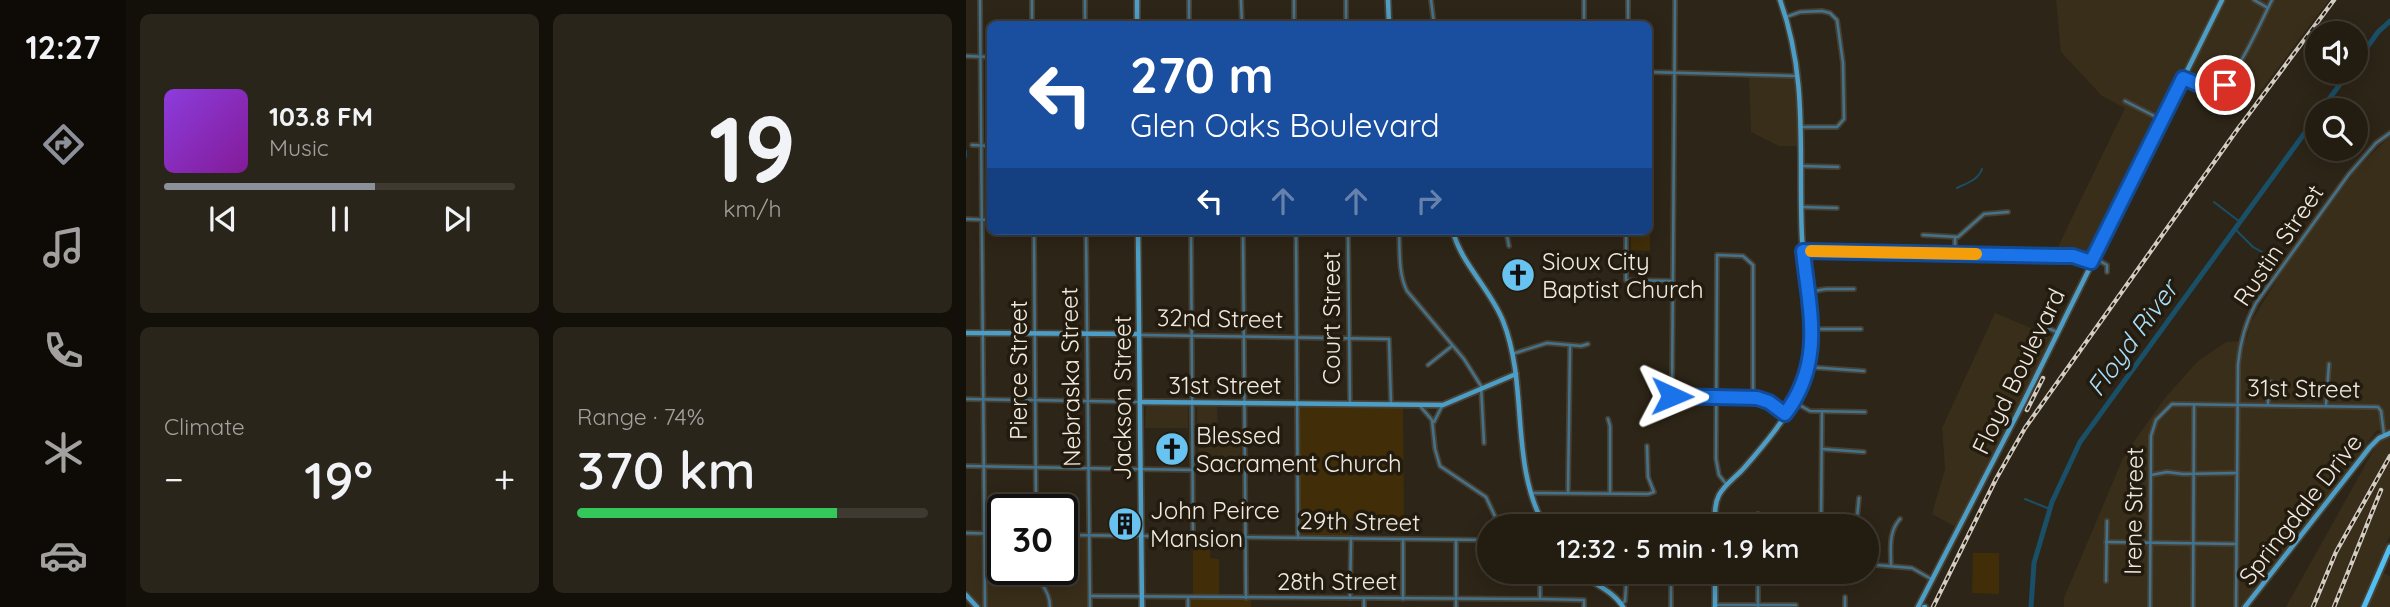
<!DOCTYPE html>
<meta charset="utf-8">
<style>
body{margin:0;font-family:Quicksand,sans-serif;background:#2a251a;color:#f1f3f6;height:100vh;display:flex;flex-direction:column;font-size:26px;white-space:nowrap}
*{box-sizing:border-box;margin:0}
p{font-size:23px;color:#a2a19f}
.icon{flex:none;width:38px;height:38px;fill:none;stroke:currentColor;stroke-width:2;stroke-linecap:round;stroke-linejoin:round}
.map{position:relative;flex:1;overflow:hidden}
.panel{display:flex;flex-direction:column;gap:14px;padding:14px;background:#130f09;width:840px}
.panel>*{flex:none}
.top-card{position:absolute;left:21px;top:21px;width:665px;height:214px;border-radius:10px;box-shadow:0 4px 18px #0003,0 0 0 2px #3f3a31;background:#1a4fa0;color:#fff;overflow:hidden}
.controls{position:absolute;left:1339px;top:21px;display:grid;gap:14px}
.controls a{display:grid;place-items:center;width:63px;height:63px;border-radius:50%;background:#221c11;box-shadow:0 4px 18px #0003,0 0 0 2px #3f3a31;font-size:35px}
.speed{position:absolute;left:21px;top:494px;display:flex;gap:14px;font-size:35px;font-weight:700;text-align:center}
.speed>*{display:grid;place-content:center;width:91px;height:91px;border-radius:50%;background:#221c11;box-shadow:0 4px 18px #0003,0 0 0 2px #3f3a31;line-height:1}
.speed .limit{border:4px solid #111;border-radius:10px;background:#fff;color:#111}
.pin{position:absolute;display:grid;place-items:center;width:60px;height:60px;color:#fff;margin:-30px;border:4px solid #fff;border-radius:50%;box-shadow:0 2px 7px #0007}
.me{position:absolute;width:77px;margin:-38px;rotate:91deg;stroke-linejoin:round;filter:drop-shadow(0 0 5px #0008)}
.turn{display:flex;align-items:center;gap:24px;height:147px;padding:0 28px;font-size:32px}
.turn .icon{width:91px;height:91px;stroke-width:2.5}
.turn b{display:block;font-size:49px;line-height:60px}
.lanes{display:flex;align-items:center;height:66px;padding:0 28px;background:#0003;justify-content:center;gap:35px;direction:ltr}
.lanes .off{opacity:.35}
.big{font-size:52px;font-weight:600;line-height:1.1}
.panel .widget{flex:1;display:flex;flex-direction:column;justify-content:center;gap:10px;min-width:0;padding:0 24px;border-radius:10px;background:#2a251a}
.panel .dial{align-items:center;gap:0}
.dial b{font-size:91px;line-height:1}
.song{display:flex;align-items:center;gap:21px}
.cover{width:84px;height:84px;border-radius:10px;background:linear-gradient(135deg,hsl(270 70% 55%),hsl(290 70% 35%))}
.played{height:7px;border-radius:4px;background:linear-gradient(90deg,#8c9099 60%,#3f3a31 60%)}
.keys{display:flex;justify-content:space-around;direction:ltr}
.heat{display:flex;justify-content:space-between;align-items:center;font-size:38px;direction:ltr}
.charge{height:10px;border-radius:5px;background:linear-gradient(90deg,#34c759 74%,#3f3a31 0)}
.panel .tiles{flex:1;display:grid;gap:14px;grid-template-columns:repeat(2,1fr)}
.trip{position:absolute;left:511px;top:514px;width:402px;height:70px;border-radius:35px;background:#221c11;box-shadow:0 4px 18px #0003,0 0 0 2px #3f3a31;font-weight:600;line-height:70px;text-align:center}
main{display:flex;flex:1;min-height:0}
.tab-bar{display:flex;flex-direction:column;width:126px;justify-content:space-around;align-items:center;background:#0e0b07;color:#a2a19f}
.tab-bar .icon{width:49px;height:49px}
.tab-bar .active{color:#8c9099}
.tab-bar b{font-size:32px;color:#f1f3f6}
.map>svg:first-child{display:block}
</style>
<main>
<nav class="tab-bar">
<b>12:27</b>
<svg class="icon active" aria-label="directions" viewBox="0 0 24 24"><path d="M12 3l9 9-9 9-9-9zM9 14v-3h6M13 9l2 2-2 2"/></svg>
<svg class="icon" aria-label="music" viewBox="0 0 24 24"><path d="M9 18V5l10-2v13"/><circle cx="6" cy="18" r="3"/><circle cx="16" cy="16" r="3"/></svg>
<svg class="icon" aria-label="phone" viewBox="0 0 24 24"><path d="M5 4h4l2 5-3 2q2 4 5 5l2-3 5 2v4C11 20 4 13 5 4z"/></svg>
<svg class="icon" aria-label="climate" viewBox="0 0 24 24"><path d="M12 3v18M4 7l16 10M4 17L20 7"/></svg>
<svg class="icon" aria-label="car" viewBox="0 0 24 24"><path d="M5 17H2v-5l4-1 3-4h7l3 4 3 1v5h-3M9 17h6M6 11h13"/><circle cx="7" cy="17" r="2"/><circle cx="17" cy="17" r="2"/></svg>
</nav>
<section class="panel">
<div class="tiles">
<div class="widget">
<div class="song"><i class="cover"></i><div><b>103.8 FM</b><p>Music</p></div></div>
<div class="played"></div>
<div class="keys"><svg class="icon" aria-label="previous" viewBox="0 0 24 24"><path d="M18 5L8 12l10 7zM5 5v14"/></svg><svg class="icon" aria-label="pause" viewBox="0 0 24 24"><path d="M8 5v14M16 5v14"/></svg><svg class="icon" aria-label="next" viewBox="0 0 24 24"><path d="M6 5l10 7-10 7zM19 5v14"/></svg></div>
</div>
<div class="widget dial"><b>19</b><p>km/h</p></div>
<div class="widget"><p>Climate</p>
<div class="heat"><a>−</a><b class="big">19°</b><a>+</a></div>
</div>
<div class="widget"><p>Range · 74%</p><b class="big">370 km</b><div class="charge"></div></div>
</div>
</section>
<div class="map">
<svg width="1424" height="607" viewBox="0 0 1424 607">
<rect width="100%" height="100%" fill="#2d2517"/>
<g fill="#392e1a">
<polygon points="1090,0 1363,0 1281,109 1219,83 1128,262 1122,258 1090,251 1159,108 1136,96 1095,52"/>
<polygon points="783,77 828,77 833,146 813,146 785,132"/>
<polygon points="1424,136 1424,430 1411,430 1340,524 1342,531 1282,607 1098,607 1098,598 1157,458 1169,440 1199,398 1232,361 1260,342 1280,341 1285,322 1317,270 1390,170"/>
<polygon points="1029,313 1091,339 995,530 966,514 979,469 976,428"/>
<polygon points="180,405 222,405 222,428 179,428"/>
<polygon points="231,405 251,406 252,432 275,432 275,465 232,464"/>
<polygon points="1424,436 1424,535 1393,607 1320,607 1411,444 1416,438"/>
<polygon points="0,533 37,534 37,569 96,569 96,535 123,535 124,607 11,607 0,595"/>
<polygon points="1415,572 1424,576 1424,607 1400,607"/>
</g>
<g fill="#412e08">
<polygon points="683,202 684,202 684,251 665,250 665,231 682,231"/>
<polygon points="331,403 437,404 438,519 383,519 383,538 332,538"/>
<polygon points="227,540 245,541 244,558 253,559 253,594 227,594"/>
<polygon points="1007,553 1033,553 1033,594 1006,593"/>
<rect x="223" y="599" width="62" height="8"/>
</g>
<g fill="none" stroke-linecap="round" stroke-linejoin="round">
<g stroke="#1a4f68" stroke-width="2">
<polyline points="0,151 0,157"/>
<path d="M991,188C1001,183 1012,180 1016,169"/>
<polyline points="1248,202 1274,222"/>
<polyline points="1269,229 1287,247 1296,252"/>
<polyline points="1059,499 1084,509"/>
</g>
<g stroke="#1a4f68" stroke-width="5">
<polyline points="1390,63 1412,32 1424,21"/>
<polyline points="1355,110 1383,72"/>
<polyline points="1065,607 1068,563 1086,502 1114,442 1351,116"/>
</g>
<g stroke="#484133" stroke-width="6">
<g id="street">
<polyline points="14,0 19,607"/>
<polyline points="119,0 119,24"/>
<polyline points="223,0 223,24"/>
<polyline points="275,0 276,24"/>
<polyline points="328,0 328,24"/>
<polyline points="380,0 380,24"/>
<polyline points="465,0 468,24"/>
<polyline points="618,0 618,24"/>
<polyline points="709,0 706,396 791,398 803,402 819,414"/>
<polyline points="1288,0 1302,8"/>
<polyline points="820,17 834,12 856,11 864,13 871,20 877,63 878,119 871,127 836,127"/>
<polyline points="66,24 66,0"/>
<polyline points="662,24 662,0"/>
<polyline points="0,56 24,57"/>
<polyline points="682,72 830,76"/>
<path d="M1217,78C1228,82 1241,91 1253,87C1269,82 1297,17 1306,0"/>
<polyline points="1159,101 1196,120"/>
<polyline points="6,145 24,146"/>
<polyline points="835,166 872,167"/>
<polyline points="835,207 871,208"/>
<polyline points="0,219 24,220"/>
<polyline points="68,231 70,509"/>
<polyline points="120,231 124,607"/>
<polyline points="225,231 227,538"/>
<polyline points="277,231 280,598"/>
<polyline points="330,231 332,538"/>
<polyline points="382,231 384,404"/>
<path d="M433,231C434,251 432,273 441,291L498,359L515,386L518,443"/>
<polyline points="540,231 543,246"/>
<polyline points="660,231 660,280 707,281"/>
<polyline points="957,235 992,237 1018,214 1042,212"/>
<polyline points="838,251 1096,255 1107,256 1125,262"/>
<polyline points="989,253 989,237"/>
<polyline points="1130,259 1141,265 1141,272"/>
<polyline points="842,292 860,289 888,289"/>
<polyline points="1077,312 1077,326 1091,332"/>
<polyline points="847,329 895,329"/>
<polyline points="174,335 423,339 425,404"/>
<polyline points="546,354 581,343 615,346 622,344"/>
<polyline points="462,365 486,346"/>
<polyline points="842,367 898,371"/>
<polyline points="0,399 174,402"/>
<polyline points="828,402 844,411 899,412"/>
<polyline points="1302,405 1302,381 1305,382"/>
<polyline points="1360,405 1363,364"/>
<polyline points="454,406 466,420 469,449 474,466 520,497 534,527"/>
<polyline points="642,419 644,426 644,493"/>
<polyline points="468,422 476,406"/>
<polyline points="856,449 898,452"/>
<polyline points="0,466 228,470"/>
<polyline points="279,470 332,471"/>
<polyline points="1185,475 1201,472 1217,474 1271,473"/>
<polyline points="761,485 753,475 750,459 751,255 777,256 787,265 787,397"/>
<polyline points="565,493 682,494 688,492 682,477 681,446"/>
<polyline points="602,493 604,346"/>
<polyline points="792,514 792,527"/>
<polyline points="705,527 705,515"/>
<polyline points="855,527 856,411"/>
<polyline points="890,527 893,498"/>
<polyline points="0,533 37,534"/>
<polyline points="96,535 523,540"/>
<polyline points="437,539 437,599"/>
<polyline points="490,540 490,607"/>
<polyline points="1140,542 1270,544"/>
<polyline points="901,562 910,565 946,568 967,580"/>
<path d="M925,566C925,550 922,532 934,519"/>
<path d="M71,569C72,585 84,589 84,607"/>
<polyline points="574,572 574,599"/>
<polyline points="1140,581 1141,521"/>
<polyline points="124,596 574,599 618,600 618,607"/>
<polyline points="222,598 222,607"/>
<polyline points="384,598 385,538"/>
<polyline points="655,604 659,601 661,572"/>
<polyline points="749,605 830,605"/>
<polyline points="398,607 398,598"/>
<polyline points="705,607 705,572"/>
<polyline points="792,607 792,572"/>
<polyline points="879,607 879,597"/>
<polyline points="1184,607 1185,436 1190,420 1206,404 1412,407 1415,411 1418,434"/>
<polyline points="1227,607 1228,405"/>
<path d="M1270,607L1272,365C1274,343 1279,323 1290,303L1383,174L1410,143L1424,133"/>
</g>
</g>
<g stroke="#484133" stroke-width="8">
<g id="secondary">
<polyline points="422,0 423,24"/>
<polyline points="171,24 171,0"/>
<polyline points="172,231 176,607"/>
<path d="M487,231C494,262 525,290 537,321C563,387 543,463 579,527"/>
<polyline points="0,333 173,334"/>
<polyline points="174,402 477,405 550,374"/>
<path d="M749,527C749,516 748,505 753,495C759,484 770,477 778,468C798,445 821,418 834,390C857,338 839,291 836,238C832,155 843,80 814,0"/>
<path d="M614,572C627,585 647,590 657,607"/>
<polyline points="0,595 11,607"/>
<polyline points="749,607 749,572"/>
<polyline points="952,607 1058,401 1256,0"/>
<polyline points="958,607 959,607"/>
<polyline points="1279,607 1404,447 1413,438 1424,433"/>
</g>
</g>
<g stroke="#484133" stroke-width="9">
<polyline id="primary" points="1398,607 1424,547"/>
</g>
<use href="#street" stroke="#43738c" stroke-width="2.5"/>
<use href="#secondary" stroke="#4d9ec6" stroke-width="4.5"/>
<use href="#primary" stroke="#52bff4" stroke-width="5"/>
<g stroke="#d2ccc2" stroke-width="4.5">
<g id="rail">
<polyline points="1061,410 1077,378"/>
<polyline points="967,607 1030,479 1059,428 1271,130 1368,0"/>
<polyline points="1347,607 1370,552 1424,456"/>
<polyline points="1368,607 1415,490"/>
</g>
</g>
<use href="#rail" stroke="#231b0e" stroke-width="2" stroke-dasharray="5" stroke-linecap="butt"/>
</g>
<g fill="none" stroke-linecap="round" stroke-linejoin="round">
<g stroke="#114b97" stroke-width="18">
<path id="route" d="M706,396L791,398L803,402L819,414C859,361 843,310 837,251L1096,256H1107L1125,262L1217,78C1232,84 1243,92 1259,85"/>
</g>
<use href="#route" stroke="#1a73e8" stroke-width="12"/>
<polyline stroke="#f59e0b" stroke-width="12" points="845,251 1010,254"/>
</g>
<defs>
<g id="church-disc" transform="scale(1.75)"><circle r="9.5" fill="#69c3f1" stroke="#231b0e"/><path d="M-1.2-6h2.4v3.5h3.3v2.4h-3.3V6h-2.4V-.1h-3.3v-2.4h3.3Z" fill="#111"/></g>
<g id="building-disc" transform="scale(1.75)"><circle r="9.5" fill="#69c3f1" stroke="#231b0e"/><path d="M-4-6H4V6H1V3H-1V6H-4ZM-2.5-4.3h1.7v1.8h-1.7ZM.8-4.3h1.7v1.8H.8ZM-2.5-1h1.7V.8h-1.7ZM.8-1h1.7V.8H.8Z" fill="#111"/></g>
</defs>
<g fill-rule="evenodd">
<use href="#church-disc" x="552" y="275"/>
<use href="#church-disc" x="206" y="449"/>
<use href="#building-disc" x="159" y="524"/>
</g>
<g text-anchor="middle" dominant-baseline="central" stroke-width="7" stroke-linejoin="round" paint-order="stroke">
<g font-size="24" fill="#efeae1" stroke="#231b0e">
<text transform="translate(1312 245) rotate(-56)">Rustin Street</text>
<text transform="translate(254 318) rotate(1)">32nd Street</text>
<text transform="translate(365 318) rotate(-90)">Court Street</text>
<text transform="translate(52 370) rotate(-90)">Pierce Street</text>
<text transform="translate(1052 371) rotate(-64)">Floyd Boulevard</text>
<text transform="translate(104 377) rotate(-91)">Nebraska Street</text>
<text x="259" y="385">31st Street</text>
<text transform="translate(1338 388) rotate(1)">31st Street</text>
<text transform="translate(156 398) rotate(-90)">Jackson Street</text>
<text transform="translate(1334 509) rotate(-52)">Springdale Drive</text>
<text transform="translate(1167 511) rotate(-89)">Irene Street</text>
<text transform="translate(394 521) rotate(1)">29th Street</text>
<text x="371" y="581">28th Street</text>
</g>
<g font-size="24" fill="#efeae1" stroke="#231b0e" text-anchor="start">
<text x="576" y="261">Sioux City<tspan x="576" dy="28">Baptist Church</tspan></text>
<text x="230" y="435">Blessed<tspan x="230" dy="28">Sacrament Church</tspan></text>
<text x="184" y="510">John Peirce<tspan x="184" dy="28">Mansion</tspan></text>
</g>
<g font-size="26" font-style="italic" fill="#a8dffc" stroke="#231b0e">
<text transform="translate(1166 338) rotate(-54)">Floyd River</text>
</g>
</g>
</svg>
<div class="controls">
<a><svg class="icon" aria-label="sound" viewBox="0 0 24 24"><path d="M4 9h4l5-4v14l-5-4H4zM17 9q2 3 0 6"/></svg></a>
<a><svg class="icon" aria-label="search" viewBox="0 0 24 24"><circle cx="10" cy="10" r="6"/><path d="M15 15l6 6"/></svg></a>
</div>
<div class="speed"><div class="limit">30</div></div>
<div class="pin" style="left:1259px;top:85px;background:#d93025"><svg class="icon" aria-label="arrive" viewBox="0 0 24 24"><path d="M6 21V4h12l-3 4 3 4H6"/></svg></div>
<svg class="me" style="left:706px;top:396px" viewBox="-20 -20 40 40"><path d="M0-17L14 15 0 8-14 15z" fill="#1a73e8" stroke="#fff" stroke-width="4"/></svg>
<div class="trip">12:32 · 5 min · 1.9 km</div>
<div class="top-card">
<div class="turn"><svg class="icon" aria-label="left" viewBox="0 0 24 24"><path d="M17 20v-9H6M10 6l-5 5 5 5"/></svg><div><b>270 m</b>Glen Oaks Boulevard</div></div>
<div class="lanes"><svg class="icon" aria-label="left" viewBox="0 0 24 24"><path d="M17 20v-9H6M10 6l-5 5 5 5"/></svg><svg class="icon off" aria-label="ahead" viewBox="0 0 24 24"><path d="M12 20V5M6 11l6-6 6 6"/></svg><svg class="icon off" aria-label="ahead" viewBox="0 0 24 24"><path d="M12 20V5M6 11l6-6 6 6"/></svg><svg class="icon off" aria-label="right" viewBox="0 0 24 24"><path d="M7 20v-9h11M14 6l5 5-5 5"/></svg></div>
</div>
</div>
</main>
